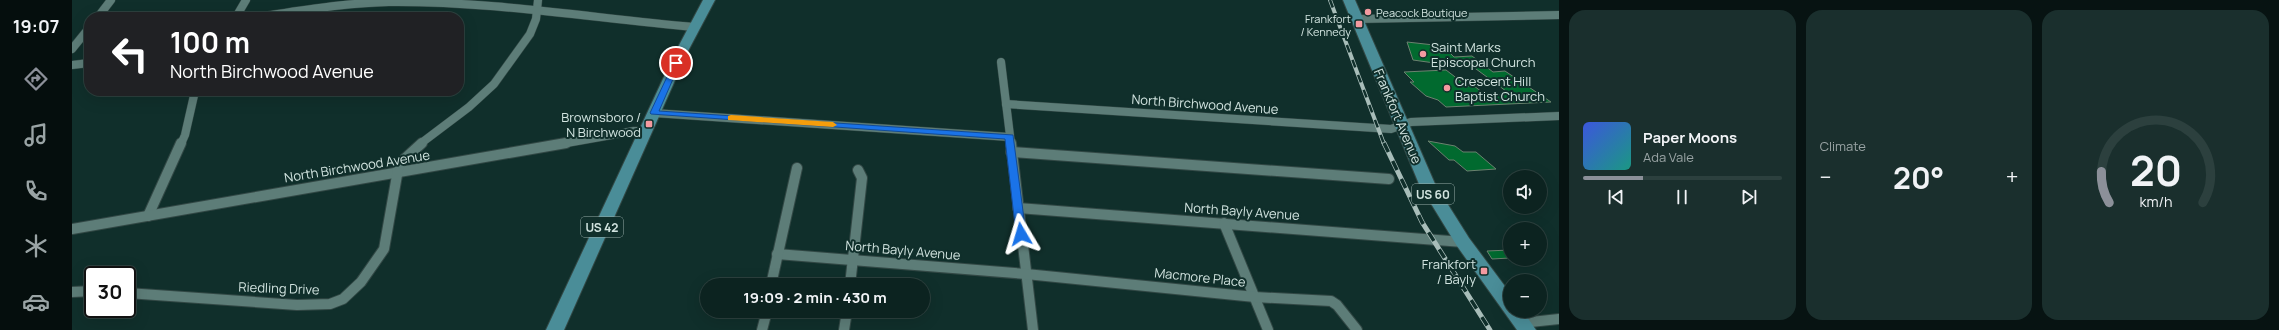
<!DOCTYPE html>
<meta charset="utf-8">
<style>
body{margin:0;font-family:Manrope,sans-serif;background:#1a2f2d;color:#f1f3f6;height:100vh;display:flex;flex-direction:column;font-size:15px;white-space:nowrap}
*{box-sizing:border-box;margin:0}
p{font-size:13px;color:#9aa4a5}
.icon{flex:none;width:22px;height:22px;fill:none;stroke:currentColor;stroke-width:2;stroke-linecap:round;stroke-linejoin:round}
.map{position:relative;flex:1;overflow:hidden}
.panel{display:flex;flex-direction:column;gap:10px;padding:10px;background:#071312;width:720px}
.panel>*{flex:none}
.banner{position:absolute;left:12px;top:12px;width:380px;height:84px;border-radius:16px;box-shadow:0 4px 16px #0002,0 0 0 1px #2c403e;background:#202124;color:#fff;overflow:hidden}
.buttons{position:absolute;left:1431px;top:170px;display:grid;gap:8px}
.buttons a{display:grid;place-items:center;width:44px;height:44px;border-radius:50%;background:#0c2320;box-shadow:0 4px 16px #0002,0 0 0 1px #2c403e;font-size:20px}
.speed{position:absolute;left:12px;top:266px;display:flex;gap:8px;font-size:20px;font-weight:700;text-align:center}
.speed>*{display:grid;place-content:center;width:52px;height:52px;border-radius:50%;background:#0c2320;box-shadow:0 4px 16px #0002,0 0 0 1px #2c403e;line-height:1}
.speed .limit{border:2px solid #111;border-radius:6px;background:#fff;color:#111}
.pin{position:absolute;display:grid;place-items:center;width:34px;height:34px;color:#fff;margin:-17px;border:2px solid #fff;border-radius:50%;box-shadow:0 1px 4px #0007}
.me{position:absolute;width:44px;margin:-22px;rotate:353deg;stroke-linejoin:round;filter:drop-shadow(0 0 3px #0008)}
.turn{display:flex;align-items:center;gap:14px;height:84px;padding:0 20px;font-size:18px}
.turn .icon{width:52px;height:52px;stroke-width:2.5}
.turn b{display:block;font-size:28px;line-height:34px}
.big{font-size:30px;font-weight:700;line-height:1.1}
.panel .tile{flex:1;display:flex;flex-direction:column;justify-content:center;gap:6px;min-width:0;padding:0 14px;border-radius:16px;background:#1a2f2d}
.panel .dial{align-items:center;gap:0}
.dial svg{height:104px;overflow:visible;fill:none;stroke:#2c403e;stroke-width:7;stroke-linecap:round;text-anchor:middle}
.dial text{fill:#f1f3f6;stroke:none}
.song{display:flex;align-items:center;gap:12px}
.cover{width:48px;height:48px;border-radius:6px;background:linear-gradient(135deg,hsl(230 70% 55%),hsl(170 70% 35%))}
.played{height:4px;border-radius:2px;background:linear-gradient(90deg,#8c9099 30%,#2c403e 30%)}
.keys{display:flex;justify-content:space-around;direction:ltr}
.heat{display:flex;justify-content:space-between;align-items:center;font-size:22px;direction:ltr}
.panel .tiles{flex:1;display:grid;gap:10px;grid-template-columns:repeat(3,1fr)}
.trip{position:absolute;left:628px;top:278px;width:230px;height:40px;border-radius:20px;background:#0c2320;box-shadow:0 4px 16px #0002,0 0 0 1px #2c403e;font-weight:700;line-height:40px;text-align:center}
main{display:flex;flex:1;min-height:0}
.tab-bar{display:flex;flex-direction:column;width:72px;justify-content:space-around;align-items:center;background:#050e0d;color:#9aa4a5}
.tab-bar .icon{width:28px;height:28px}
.tab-bar .on{color:#8c9099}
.tab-bar b{font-size:18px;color:#f1f3f6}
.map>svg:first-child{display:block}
</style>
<main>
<nav class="tab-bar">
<b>19:07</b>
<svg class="icon on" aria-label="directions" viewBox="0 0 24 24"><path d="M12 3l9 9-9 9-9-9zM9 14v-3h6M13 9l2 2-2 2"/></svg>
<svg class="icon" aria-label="music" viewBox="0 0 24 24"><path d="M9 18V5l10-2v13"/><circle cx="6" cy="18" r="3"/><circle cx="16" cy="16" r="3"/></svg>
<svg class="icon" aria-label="phone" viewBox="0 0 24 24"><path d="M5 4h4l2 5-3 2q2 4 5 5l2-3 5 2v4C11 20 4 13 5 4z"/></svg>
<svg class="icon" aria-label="climate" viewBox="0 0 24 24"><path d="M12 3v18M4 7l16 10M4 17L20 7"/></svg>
<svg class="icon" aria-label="car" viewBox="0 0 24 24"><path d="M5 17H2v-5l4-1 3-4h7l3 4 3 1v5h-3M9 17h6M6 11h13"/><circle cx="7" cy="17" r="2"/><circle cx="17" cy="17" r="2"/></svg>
</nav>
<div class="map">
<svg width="1487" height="330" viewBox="0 0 1487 330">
<rect width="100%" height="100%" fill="#102f2b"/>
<g fill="#016a2f" stroke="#6b816f">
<polygon points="1335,42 1362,45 1367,53 1377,52 1382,57 1400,56 1421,72 1433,71 1479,102 1374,107 1366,100 1354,96 1338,82 1342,82 1332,72 1374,70 1395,86 1402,86 1414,95 1438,94 1400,66 1376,67 1377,65 1341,60"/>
<polygon points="1356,141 1383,146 1391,152 1404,152 1424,169 1395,171 1382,160 1377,160"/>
<polygon points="1438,250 1438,258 1420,259 1415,251"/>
</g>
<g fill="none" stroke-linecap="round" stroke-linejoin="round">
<g stroke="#324845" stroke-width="9">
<g id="minor-far1">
<polyline points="26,17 39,0"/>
<polyline points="164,17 174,0"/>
<path d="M184,17C228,11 272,3 317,2C419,1 520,18 622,27"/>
<polyline points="1285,19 1487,15"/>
<polyline points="0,49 17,28"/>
<polyline points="929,62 939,144"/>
<polyline points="0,65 17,63"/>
<polyline points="934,104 1319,129 1339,122 1487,116"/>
<polyline points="582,113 937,137"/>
<polyline points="109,144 113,135 123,91"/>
<polyline points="348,144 397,107 422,84 458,34 464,19 466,0"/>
<polyline points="489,144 562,131 574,131"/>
</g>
</g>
<g stroke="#324845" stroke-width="12">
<g id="minor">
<polyline points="939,143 961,330"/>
<polyline points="939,152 1317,179"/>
<polyline points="946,208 1391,242"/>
<polyline points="76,216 109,143"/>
<polyline points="1152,223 1196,330"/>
<polyline points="0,229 494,143"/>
<polyline points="705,254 954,274 1183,297 1259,301 1265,305 1285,330"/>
<polyline points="699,285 725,168"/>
<polyline points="778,285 790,178 786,170"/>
<polyline points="0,292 21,291"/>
<polyline points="55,293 225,305 258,304 271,299 289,282 312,249 327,164 350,143"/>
<polyline points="1450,323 1487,319"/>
<polyline points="690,330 695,311"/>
<polyline points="772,330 775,311"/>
</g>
</g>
<g stroke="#324845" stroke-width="2">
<g id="primary">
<polygon points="631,0 643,0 616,51 492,330 474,330 604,51"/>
<polygon points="1271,0 1283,0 1363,184 1397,238 1438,293 1438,311 1451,311 1464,330 1445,330 1385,246 1347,184"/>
</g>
</g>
<use href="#minor-far1" stroke="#5d7d78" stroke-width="8"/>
<use href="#minor" stroke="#5d7d78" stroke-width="10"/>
<use href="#primary" fill="#4a8d98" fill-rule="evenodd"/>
<g stroke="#a8bdb9" stroke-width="4">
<polyline id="rail-far1" points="1258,0 1312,144"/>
</g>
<g stroke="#a8bdb9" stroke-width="5">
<polyline id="rail" points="1312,143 1350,222 1418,330"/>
</g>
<use href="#rail-far1" stroke="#102f2b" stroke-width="2.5" stroke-dasharray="8" stroke-linecap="butt"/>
<use href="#rail" stroke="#102f2b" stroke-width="3.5" stroke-dasharray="10" stroke-linecap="butt"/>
</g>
<polygon fill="#1a73e8" stroke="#114b97" points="602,62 608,63 587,111 941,135 954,234 949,238 944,234 933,139 579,114 578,113"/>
<polygon fill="#f59e0b" points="659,115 761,122 765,125 761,127 656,120 656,116"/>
<g fill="#f49aa0" stroke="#102f2b" stroke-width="1.5">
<circle cx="1296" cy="12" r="4"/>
<rect x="1283" y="20" width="8" height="8" rx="2"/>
<circle cx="1351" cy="54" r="4"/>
<circle cx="1375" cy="88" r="4"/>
<rect x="573" y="120" width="8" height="8" rx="2"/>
<rect x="1408" y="267" width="8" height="8" rx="2"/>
</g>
<g text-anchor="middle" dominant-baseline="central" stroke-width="4" stroke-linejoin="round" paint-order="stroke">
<g font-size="11" fill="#d2e4e0" stroke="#102f2b" text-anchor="start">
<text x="1304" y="12">Peacock Boutique</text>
<text x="1279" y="18" text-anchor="end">Frankfort<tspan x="1279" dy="13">/ Kennedy</tspan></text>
</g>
<g fill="#102f2b" stroke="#98aeaa" stroke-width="1">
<rect x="1340" y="184" width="42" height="20" rx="3"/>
<rect x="509" y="217" width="42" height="20" rx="3"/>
</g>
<g font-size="12" font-weight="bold" fill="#d2e4e0">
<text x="1361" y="194">US 60</text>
<text x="530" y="227">US 42</text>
</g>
<g font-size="13" fill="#d2e4e0" stroke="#102f2b" text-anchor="start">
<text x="1359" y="47">Saint Marks<tspan x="1359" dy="15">Episcopal Church</tspan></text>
<text x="1383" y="81">Crescent Hill<tspan x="1383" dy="15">Baptist Church</tspan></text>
<text x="569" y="117" text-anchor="end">Brownsboro /<tspan x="569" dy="15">N Birchwood</tspan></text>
<text x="1404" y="264" text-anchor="end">Frankfort<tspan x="1404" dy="15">/ Bayly</tspan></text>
</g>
<g font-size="13" fill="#d2e4e0" stroke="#102f2b">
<text transform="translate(1133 104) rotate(4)">North Birchwood Avenue</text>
<text transform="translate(1326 116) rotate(67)">Frankfort Avenue</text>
<text transform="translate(285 166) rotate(-9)">North Birchwood Avenue</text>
<text transform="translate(1170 211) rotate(4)">North Bayly Avenue</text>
<text transform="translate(831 250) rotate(5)">North Bayly Avenue</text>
<text transform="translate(1128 277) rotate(6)">Macmore Place</text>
<text transform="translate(207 288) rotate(2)">Riedling Drive</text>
</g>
</g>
</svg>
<div class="buttons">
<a><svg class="icon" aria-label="sound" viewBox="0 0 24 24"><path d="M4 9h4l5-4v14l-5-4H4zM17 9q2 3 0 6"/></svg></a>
<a>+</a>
<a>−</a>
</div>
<div class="speed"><div class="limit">30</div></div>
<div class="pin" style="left:604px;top:63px;background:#d93025"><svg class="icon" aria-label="arrive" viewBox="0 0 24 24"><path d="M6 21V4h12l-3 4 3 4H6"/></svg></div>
<svg class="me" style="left:949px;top:234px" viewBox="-20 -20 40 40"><path d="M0-17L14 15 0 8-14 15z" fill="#1a73e8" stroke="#fff" stroke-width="4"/></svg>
<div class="trip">19:09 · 2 min · 430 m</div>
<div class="banner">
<div class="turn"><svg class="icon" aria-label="left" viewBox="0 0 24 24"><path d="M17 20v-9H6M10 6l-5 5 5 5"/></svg><div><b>100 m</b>North Birchwood Avenue</div></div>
</div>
</div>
<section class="panel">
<div class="tiles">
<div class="tile">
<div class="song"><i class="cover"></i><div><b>Paper Moons</b><p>Ada Vale</p></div></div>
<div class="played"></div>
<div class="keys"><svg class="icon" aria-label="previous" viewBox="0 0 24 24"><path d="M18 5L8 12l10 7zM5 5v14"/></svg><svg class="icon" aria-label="pause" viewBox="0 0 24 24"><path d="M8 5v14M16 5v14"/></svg><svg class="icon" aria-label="next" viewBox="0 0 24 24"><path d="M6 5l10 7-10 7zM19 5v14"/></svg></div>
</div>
<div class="tile"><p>Climate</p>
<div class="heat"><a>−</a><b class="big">20°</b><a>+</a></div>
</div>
<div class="tile dial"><svg viewBox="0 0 100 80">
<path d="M14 69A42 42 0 1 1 86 69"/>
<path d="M14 69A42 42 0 0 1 8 45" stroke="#8c9099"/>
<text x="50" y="56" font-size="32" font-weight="700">20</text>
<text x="50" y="72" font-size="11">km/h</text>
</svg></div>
</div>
</section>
</main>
